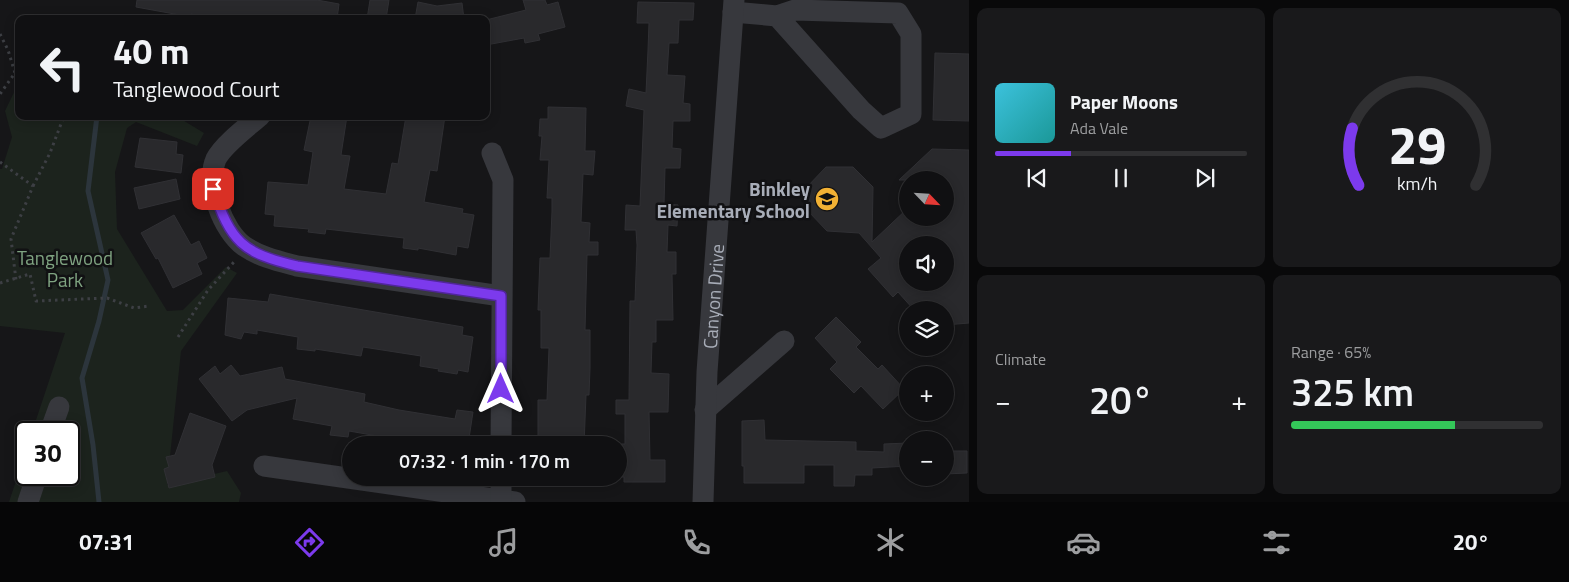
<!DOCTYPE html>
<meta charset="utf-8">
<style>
body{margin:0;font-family:"Titillium Web",sans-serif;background:#19191b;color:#f1f3f6;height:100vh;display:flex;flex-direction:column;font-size:19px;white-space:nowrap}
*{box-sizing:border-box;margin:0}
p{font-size:16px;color:#9c9d9f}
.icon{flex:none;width:28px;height:28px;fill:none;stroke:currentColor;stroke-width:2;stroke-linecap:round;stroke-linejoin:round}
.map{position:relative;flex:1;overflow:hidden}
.panel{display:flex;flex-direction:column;gap:8px;padding:8px;background:#09090a;width:600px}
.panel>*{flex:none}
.top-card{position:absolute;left:15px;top:15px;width:475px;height:105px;border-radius:10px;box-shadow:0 2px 12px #0003,0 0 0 1px #303032;background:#101012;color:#f1f3f6;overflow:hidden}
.needle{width:32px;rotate:115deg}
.controls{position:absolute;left:899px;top:171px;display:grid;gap:10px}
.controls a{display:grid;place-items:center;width:55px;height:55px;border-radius:50%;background:#101012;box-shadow:0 2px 12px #0003,0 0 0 1px #303032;font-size:25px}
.speed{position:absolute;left:15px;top:421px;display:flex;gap:10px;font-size:25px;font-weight:700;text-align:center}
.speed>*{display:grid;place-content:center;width:65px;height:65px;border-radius:50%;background:#101012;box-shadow:0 2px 12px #0003,0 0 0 1px #303032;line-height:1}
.speed .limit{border:2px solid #111;border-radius:8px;background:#fff;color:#111}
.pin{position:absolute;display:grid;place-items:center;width:42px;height:42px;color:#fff;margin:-21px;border-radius:10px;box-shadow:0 2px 8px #0006}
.me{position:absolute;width:55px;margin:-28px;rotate:0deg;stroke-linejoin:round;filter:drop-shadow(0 0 4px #0008)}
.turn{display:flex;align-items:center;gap:18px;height:105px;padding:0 15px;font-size:22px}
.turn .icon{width:65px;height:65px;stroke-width:2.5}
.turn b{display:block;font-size:35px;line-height:42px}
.big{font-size:38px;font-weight:600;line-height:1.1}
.panel .card{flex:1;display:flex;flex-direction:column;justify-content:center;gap:8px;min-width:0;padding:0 18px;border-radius:10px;background:#19191b}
.panel .dial{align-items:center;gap:0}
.dial svg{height:130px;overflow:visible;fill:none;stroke:#303032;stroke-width:7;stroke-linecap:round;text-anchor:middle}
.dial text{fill:#f1f3f6;stroke:none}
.song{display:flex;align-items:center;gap:15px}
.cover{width:60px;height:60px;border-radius:8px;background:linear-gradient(135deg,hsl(190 70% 55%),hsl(180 70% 35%))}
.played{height:5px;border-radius:2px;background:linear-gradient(90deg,#7c3aed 30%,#303032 30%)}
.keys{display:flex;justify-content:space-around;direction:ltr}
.heat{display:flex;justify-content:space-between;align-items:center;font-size:28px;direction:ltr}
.charge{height:8px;border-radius:4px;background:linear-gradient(90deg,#34c759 65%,#303032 0)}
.panel .tiles{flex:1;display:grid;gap:8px;grid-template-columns:repeat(2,1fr)}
.trip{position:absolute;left:342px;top:436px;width:285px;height:50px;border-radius:25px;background:#101012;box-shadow:0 2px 12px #0003,0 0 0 1px #303032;font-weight:600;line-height:50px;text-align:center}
.tab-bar{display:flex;height:80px;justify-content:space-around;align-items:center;background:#060607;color:#9c9d9f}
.tab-bar .icon{width:35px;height:35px}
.tab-bar .current{color:#7c3aed}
.tab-bar b{font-size:22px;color:#f1f3f6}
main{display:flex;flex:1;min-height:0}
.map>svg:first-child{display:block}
</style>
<main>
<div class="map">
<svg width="969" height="502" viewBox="0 0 969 502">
<rect width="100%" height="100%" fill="#161618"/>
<polygon fill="#1c231d" points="19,82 19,116 176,116 204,133 197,146 136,122 127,128 115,172 117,229 167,311 183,310 226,267 237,273 181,351 167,485 227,471 241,493 239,502 9,502 26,451 26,475 69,475 69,432 32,432 65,333 0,326 0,169 2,169 12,137 5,111"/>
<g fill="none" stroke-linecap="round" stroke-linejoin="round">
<polyline stroke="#2c353c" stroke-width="5" points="97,116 88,191 108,280 99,321 82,378 93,445 99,502"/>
</g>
<g fill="#29292c" stroke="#303034" fill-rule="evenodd">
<polygon points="137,0 317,0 339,4 337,19 213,19 191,14 191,17 136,7"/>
<polygon points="370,0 389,0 386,19 367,19"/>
<polygon points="523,0 545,0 547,5 558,2 565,27 538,34 540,40 525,43 524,38 486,45 486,20 526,10"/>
<polygon points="418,2 437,6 462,3 464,19 415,19"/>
<polygon points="638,2 694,3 693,20 679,20 678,43 669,43 667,75 685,76 683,103 690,104 690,121 673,121 672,148 681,149 680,168 665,168 664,204 678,205 677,226 668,225 667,252 676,252 676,274 672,274 673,320 656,320 656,342 652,342 651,373 669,374 668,412 649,412 650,460 665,460 665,482 624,482 624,477 619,477 619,444 625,444 625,414 616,414 616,400 629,400 630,301 635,301 637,245 636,230 625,230 626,205 640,206 644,110 626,106 629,89 646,93 648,50 649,23 637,23"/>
<polygon points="935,53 969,54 969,121 933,120"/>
<polygon points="548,107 586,108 585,151 595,151 593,175 583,174 581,222 590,223 589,242 598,242 598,255 587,255 585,330 590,330 590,368 589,395 586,395 584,445 538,445 538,400 547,400 549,348 541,348 541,310 538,310 540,258 550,258 552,211 552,198 547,198 549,160 540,160 542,136 539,136 540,119 548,119"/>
<polygon points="311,116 347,116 341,155 350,156 344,189 386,194 392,163 398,164 406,116 445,116 437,171 430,170 424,202 463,209 462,213 474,215 468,248 457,246 456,255 418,248 418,250 403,248 404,238 326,229 325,234 308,232 309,229 274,226 275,215 265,214 268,182 308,185 313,152 304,150"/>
<polygon points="140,138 177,142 176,154 183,155 181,173 135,167"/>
<path d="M932,149L969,150V323L945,325V310H914L898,292L893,297L868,269L881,258L859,233L827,231L808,211L806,188L826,167H853L873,187L872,242L908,208V218H945V180H899ZM908,245H945V282H908Z"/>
<polygon points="176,179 180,199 139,209 134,188"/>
<polygon points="174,215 191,245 199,241 207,258 197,263 202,274 173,288 158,258 156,259 141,233"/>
<polygon points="270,294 463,327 462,335 473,337 468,372 458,370 457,374 438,371 439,369 420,366 421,356 363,347 361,356 315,349 315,351 297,349 298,337 257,330 257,334 244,332 241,339 225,335 228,298 268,302"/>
<polygon points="836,317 861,342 856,347 878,369 882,365 904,389 883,409 861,386 854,393 830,369 837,362 815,338"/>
<polygon points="231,365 240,376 282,367 285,379 365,394 364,402 399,410 455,419 457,410 473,412 468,445 399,445 400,440 349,431 348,437 330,435 332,426 293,419 297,398 247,410 232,421 199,379 215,366 220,374"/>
<polygon points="190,413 226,426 212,465 215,477 169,488 164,469 169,467 166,457 175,455"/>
<polygon points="764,420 765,440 856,442 856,451 884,452 884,444 908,443 908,466 872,468 872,475 855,475 854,486 834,486 834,465 804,465 804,483 744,483 744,466 742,466 742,421"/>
<polygon points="945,451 967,451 967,473 945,474"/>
</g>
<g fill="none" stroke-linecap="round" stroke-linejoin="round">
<g stroke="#3d3f44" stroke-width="3" stroke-dasharray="2.5 4" stroke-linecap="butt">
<polyline points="0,34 8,50 15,73 0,94"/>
<polyline points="0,162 33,186 11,239 16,280"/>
<polyline points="33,186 50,153 64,116"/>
<polyline points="0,283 30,274 36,301 107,298 134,308 149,306"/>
<polyline points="178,337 208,290 234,262"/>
</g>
<g stroke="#37383d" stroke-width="21">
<polyline points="733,12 777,16 795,10 898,13 911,34 911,114 881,128 861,110 777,16"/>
<path d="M260,116C247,127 223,145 216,159C205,184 223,231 244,246C260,257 278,261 297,266L501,296"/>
<polyline points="492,153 503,180 501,445"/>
<polyline points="705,410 784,341"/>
<polyline points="50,432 59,407"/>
<polyline points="264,466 515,502"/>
<polyline points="28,502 37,475"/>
<polyline points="501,502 501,478"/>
<path id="s1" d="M703,502L707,372L734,0"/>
</g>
</g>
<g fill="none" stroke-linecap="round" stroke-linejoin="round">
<g stroke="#51269a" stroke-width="12">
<path id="route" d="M213,189C231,242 242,253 297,266L501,296V389"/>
</g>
<use href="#route" stroke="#7c3aed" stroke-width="9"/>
</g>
<defs>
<g id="school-disc" transform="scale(1.25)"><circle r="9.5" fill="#f2b134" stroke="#111113"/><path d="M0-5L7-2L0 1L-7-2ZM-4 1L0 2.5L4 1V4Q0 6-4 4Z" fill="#111"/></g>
</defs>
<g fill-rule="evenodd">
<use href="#school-disc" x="827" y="199"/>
</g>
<g text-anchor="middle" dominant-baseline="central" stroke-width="5" stroke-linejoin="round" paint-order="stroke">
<g font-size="19" font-weight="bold" fill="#a8adb8" stroke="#111113" text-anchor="end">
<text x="810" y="188">Binkley<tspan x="810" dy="22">Elementary School</tspan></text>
</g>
<g font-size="19" fill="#7fa381" stroke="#111113">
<text x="65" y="257">Tanglewood<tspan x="65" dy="22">Park</tspan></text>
</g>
<g font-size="19" fill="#a8adb8" stroke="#111113">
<text stroke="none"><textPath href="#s1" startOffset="206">Canyon Drive</textPath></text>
</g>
</g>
</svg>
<div class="controls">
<a><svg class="needle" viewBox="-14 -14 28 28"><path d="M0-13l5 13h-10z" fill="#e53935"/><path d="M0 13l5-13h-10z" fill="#9c9d9f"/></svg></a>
<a><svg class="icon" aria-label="sound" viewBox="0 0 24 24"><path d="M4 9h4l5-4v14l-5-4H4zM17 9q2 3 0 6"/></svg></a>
<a><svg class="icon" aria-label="layers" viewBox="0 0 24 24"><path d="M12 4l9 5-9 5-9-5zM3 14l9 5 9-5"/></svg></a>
<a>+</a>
<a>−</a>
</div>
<div class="speed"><div class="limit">30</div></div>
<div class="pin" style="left:213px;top:189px;background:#d93025"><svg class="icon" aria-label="arrive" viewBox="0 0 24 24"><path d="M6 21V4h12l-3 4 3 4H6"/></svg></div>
<svg class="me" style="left:501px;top:389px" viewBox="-20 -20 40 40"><path d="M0-17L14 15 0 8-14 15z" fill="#7c3aed" stroke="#fff" stroke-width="4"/></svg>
<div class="trip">07:32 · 1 min · 170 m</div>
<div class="top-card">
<div class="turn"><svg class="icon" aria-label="left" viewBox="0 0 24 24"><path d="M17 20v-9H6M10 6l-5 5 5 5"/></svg><div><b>40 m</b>Tanglewood Court</div></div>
</div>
</div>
<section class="panel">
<div class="tiles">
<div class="card">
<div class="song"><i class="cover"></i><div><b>Paper Moons</b><p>Ada Vale</p></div></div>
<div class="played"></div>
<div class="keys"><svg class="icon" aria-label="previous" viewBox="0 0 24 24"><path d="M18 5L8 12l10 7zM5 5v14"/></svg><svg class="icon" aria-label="pause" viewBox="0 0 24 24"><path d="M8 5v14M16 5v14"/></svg><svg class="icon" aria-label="next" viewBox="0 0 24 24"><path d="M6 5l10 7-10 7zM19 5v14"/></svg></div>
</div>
<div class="card dial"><svg viewBox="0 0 100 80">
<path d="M14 69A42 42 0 1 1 86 69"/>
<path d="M14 69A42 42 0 0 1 10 34" stroke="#7c3aed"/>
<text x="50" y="56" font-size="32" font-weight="700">29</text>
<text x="50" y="72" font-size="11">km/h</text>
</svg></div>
<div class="card"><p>Climate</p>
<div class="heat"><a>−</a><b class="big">20°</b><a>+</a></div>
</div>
<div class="card"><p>Range · 65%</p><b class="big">325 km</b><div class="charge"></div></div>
</div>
</section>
</main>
<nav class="tab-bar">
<b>07:31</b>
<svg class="icon current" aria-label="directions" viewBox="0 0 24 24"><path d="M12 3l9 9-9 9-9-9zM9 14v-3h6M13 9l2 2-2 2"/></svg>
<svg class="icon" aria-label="music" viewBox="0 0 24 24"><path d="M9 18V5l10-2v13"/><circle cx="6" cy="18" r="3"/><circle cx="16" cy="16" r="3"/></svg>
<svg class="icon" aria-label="phone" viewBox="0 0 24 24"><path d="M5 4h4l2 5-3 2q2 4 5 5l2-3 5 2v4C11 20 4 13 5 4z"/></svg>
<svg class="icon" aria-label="climate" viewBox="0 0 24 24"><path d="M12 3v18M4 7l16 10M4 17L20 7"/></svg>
<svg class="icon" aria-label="car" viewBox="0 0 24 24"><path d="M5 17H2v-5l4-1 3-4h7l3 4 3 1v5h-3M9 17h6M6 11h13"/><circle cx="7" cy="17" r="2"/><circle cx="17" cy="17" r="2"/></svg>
<svg class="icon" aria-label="filters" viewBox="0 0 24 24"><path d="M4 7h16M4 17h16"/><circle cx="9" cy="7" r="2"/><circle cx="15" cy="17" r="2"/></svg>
<b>20°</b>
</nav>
